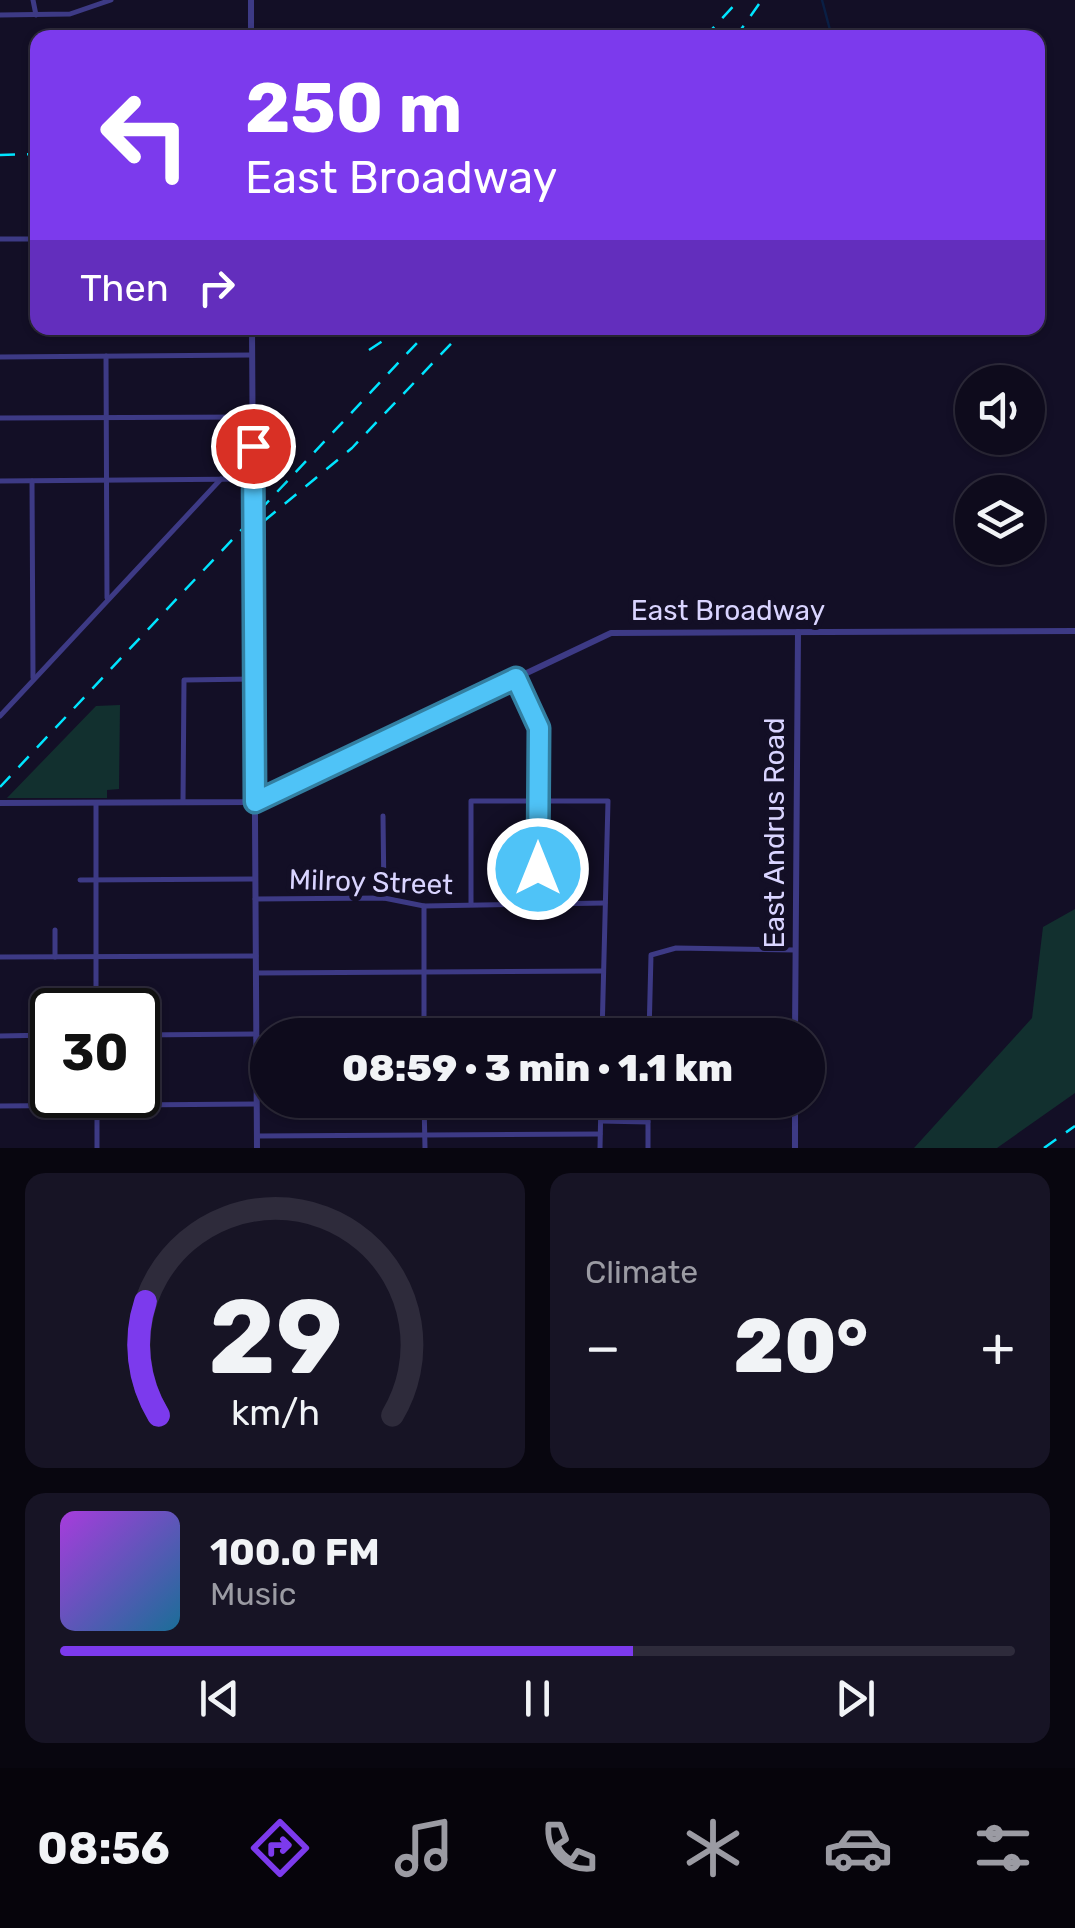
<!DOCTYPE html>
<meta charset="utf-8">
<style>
body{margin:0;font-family:Rubik,sans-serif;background:#171425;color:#f1f3f6;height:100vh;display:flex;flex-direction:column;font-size:38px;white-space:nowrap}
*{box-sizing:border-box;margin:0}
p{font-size:32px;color:#9b9ba3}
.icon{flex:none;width:55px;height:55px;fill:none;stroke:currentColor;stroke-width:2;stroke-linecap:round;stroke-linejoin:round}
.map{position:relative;height:1148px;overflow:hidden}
.details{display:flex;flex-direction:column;gap:25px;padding:25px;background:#08060f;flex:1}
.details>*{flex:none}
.guide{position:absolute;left:30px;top:30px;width:1015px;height:305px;border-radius:20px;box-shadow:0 2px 8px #0004,0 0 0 2px #2e2b3b;background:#7c3aed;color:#fff;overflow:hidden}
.controls{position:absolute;left:955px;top:365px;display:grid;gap:20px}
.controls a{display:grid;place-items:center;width:90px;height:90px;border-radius:50%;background:#0e0b1c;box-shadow:0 2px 8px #0004,0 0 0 2px #2e2b3b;font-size:50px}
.speed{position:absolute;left:30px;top:988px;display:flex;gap:20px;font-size:50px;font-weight:700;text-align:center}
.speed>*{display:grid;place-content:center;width:130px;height:130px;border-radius:50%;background:#0e0b1c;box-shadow:0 2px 8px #0004,0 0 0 2px #2e2b3b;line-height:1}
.speed .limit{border:5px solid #111;border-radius:15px;background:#fff;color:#111}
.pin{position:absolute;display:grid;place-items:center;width:85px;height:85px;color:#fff;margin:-42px;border:5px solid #fff;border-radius:50%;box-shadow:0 2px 10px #0007}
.me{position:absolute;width:110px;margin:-55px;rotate:0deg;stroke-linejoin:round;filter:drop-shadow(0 0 8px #0008)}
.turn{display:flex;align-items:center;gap:35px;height:210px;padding:0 50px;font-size:45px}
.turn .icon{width:130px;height:130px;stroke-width:2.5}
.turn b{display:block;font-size:70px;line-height:85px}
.then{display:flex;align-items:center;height:95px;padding:0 50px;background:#0003;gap:20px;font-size:38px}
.big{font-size:75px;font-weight:800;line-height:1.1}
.details .tile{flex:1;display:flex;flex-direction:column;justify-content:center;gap:15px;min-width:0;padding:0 35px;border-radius:20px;background:#171425}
.details .dial{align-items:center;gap:0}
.dial svg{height:260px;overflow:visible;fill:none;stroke:#2e2b3b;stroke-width:7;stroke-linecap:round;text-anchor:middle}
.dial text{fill:#f1f3f6;stroke:none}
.song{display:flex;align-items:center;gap:30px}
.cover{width:120px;height:120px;border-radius:15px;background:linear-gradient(135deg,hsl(280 70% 55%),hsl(200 70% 35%))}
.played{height:10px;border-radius:5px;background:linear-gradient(90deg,#7c3aed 60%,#2e2b3b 60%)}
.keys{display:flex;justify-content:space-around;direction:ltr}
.heat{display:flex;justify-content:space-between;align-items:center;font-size:55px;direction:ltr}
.details .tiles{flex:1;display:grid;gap:25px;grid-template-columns:1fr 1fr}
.tile:last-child{grid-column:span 2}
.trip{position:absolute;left:250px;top:1018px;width:575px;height:100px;border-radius:50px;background:#0e0b1c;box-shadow:0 2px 8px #0004,0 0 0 2px #2e2b3b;font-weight:800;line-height:100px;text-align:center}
.tabs{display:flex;height:160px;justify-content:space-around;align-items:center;background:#06040b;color:#9b9ba3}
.tabs .icon{width:70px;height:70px}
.tabs .current{color:#7c3aed}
.tabs b{font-size:45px;color:#f1f3f6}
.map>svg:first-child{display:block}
</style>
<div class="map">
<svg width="1075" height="1148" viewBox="0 0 1075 1148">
<rect width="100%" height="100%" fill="#130f26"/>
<g fill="#12302f">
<polygon points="120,705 119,789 107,790 107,798 7,798 96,706"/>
<polygon points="1075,909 1075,1093 997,1148 914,1148 1032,1018 1043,927"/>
</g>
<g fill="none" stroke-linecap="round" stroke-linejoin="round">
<polyline stroke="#0a1f44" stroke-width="2.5" points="822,0 830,30 836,38"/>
<g stroke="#3d3a85" stroke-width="5">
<polyline points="33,0 36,15"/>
<polyline points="0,15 70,14 111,0"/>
<polyline points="0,239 38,239"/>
<polyline points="106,356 107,598"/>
<polyline points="0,357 252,355"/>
<polyline points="0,418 252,417"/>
<polyline points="0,481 252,479"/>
<polyline points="32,481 33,678"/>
<polyline points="516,678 539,728 537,903"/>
<polyline points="0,716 221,479"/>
<polyline points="183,802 184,680 254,679"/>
<polyline points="96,803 96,1010"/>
<polyline points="383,816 384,898"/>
<polyline points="80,880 255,879"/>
<polyline points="255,899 384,898 424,906 605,903"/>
<polyline points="471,904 471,801 608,801 602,1035"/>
<polyline points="0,957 256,956"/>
<polyline points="55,957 55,930"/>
<polyline points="256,973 603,971"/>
<polyline points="138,1035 256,1034"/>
<polyline points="424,1035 424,906"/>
<polyline points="649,1035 651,955 676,948 795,950"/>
<polyline points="0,1036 52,1035"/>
<polyline points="256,1038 268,1038"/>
<polyline points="97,1095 97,1148"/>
<polyline points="424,1100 425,1148"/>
<polyline points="0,1106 256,1104"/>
<polyline points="601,1121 648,1122"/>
<polyline points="257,1136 600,1134"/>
<polyline points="600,1148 601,1100"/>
<polyline points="648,1148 648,1100"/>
</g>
<g stroke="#3d3a85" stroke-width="6">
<polyline points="251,0 251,38"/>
<polyline points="252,328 257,1148"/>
<polyline points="0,803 255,802 611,633 1075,631"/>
<polyline points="795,1035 798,632"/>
<polyline points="795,1148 795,1100"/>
</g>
<g stroke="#00e5ff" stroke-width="2.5" stroke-dasharray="15 12" stroke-linecap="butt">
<polyline points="704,38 739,0"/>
<polyline points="735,38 759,4"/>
<polyline points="0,155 38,154"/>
<polyline points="369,350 402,328"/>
<polyline points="264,521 352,448 466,328"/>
<polyline points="0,787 431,328"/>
<polyline points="1044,1148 1075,1126"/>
</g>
</g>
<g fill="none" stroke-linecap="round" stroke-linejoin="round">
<g stroke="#337fa1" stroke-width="25">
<polyline id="route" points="253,446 255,802 516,678 539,728 538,869"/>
</g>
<use href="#route" stroke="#4fc3f7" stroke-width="18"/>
</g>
<g text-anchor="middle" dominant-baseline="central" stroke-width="10" stroke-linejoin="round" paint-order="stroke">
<g font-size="28" fill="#d9d4ff" stroke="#130f26">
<text x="728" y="610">East Broadway</text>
<text transform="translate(774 833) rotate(-90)">East Andrus Road</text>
<text transform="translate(371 882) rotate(2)">Milroy Street</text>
</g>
</g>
</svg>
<div class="controls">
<a><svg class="icon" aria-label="sound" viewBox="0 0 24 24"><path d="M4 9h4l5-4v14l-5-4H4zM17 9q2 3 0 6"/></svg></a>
<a><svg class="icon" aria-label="layers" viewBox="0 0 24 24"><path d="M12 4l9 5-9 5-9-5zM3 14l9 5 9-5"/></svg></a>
</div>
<div class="speed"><div class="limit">30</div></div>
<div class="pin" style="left:253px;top:446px;background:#d93025"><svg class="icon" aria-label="arrive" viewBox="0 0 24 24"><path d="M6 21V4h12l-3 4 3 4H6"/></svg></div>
<svg class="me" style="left:538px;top:869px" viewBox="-20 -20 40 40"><circle r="17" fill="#4fc3f7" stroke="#fff" stroke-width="3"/><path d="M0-11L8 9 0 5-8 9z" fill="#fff"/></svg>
<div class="trip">08:59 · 3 min · 1.1 km</div>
<div class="guide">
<div class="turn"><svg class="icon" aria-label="left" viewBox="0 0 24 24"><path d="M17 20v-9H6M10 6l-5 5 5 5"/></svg><div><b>250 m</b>East Broadway</div></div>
<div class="then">Then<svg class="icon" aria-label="right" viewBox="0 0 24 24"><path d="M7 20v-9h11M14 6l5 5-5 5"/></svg></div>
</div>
</div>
<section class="details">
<div class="tiles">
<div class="tile dial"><svg viewBox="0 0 100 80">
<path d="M14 69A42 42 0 1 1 86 69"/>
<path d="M14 69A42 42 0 0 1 10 34" stroke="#7c3aed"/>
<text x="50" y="56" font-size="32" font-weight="700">29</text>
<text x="50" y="72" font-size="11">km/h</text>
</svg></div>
<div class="tile"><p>Climate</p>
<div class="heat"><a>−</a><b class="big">20°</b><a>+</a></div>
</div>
<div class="tile">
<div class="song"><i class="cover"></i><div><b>100.0 FM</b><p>Music</p></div></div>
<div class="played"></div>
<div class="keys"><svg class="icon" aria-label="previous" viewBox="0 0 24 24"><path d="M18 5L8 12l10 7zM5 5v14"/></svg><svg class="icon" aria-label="pause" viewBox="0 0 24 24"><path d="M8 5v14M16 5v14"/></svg><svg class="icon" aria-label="next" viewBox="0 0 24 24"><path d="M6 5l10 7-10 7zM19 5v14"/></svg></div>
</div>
</div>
</section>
<nav class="tabs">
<b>08:56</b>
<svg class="icon current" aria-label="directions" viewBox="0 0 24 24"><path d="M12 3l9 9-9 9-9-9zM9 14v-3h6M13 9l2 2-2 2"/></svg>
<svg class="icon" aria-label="music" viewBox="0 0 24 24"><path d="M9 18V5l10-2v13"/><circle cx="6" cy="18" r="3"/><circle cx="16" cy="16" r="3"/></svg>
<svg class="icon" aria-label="phone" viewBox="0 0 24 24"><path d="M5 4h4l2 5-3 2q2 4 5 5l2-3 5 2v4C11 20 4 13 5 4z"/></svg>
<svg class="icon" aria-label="climate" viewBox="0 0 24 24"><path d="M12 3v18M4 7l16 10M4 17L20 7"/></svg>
<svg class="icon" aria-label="car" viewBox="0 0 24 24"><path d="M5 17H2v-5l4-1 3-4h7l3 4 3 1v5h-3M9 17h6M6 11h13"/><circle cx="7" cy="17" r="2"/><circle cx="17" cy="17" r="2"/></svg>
<svg class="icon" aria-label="filters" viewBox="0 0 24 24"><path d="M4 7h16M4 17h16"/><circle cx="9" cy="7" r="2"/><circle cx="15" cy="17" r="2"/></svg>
</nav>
